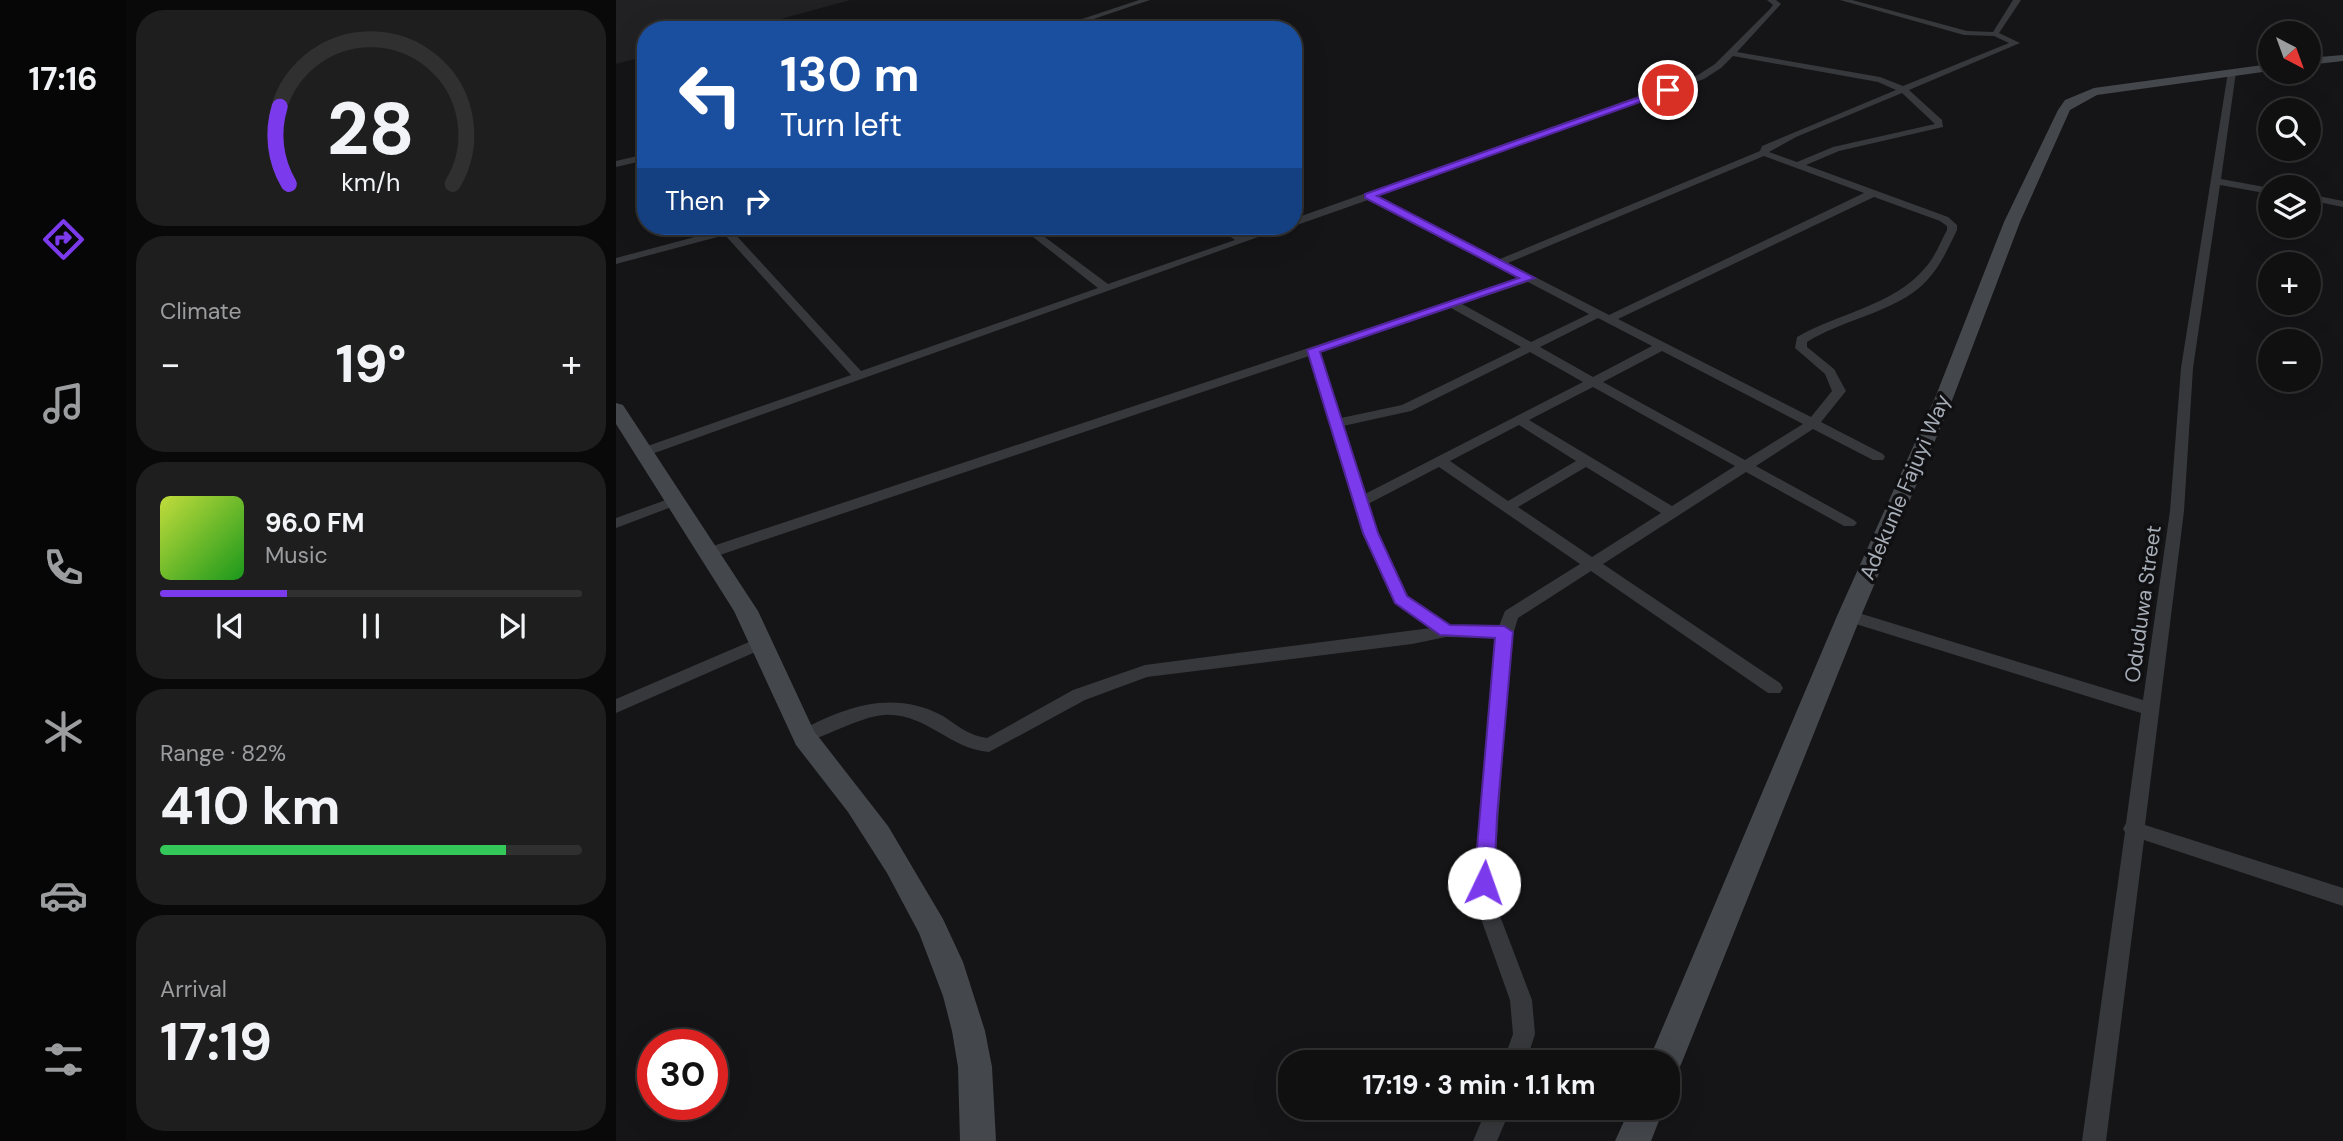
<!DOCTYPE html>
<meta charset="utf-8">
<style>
body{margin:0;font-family:"DM Sans",sans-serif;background:#1e1e1f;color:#f1f3f6;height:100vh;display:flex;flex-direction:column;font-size:26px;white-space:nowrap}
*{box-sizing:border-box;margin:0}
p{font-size:23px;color:#9c9d9f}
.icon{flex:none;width:38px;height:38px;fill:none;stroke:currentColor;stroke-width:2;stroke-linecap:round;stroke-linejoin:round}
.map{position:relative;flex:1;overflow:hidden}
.panel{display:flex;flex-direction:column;gap:10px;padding:10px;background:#090909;width:490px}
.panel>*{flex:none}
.hud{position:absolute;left:21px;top:21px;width:665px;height:214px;border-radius:28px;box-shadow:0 7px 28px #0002,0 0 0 2px #303031;background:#1a4fa0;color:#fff;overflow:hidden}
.needle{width:46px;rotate:139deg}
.tools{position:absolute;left:1642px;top:21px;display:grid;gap:14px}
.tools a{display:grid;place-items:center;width:63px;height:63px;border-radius:50%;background:#101011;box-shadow:0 7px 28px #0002,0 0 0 2px #303031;font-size:35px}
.speed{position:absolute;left:21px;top:1029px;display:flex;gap:14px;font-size:35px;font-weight:700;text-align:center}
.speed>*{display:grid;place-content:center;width:91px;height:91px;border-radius:50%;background:#101011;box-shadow:0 7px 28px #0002,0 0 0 2px #303031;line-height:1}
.speed .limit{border:10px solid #d22;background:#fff;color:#111}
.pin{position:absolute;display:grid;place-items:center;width:60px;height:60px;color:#fff;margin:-30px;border:4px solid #fff;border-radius:50%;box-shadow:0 2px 7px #0007}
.me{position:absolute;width:77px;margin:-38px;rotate:3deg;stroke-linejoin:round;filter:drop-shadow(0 0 5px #0008)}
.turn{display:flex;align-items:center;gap:24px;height:147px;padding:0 28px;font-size:32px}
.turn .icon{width:91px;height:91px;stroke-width:2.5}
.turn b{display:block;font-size:49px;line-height:60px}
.then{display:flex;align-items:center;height:66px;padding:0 28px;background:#0003;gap:14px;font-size:26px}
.big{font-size:52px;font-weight:700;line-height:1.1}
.panel .tile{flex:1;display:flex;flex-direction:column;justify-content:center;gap:10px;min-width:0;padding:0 24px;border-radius:28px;background:#1e1e1f}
.panel .dial{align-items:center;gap:0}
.dial svg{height:182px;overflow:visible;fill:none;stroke:#303031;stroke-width:7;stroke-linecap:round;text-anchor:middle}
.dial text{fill:#f1f3f6;stroke:none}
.song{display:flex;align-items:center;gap:21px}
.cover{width:84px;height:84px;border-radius:10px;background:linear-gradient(135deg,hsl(70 70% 55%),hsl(120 70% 35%))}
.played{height:7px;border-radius:4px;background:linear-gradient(90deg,#7c3aed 30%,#303031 30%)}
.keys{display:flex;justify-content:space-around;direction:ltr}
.heat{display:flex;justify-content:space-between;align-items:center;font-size:38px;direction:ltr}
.charge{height:10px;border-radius:5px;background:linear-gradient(90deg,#34c759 82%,#303031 0)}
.trip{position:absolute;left:662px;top:1050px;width:402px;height:70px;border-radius:28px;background:#101011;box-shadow:0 7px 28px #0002,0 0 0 2px #303031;font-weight:700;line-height:70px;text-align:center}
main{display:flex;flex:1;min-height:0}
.dock{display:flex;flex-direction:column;width:126px;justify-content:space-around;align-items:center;background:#060607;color:#9c9d9f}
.dock .icon{width:49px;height:49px}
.dock .active{color:#7c3aed}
.dock b{font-size:32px;color:#f1f3f6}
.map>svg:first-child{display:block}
</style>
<main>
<nav class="dock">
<b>17:16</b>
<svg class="icon active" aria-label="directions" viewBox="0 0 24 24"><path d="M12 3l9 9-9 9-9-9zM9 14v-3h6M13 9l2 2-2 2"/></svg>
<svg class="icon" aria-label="music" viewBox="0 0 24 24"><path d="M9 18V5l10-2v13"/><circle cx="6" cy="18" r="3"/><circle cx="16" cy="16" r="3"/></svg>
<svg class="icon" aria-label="phone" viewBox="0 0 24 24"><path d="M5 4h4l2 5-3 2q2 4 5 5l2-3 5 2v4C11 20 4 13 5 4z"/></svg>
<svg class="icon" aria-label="climate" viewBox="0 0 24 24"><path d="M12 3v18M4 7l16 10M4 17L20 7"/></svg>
<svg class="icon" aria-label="car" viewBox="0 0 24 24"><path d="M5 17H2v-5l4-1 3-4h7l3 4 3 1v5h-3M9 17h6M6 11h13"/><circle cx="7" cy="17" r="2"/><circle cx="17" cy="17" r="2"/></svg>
<svg class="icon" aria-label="filters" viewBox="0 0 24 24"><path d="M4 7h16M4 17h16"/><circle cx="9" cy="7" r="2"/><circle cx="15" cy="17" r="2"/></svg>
</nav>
<section class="panel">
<div class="tile dial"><svg viewBox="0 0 100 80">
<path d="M14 69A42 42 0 1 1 86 69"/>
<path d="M14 69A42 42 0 0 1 10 35" stroke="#7c3aed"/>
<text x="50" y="56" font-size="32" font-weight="700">28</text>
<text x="50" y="72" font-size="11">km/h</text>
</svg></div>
<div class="tile"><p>Climate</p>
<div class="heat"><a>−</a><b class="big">19°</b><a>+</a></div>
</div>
<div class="tile">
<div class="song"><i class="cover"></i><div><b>96.0 FM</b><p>Music</p></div></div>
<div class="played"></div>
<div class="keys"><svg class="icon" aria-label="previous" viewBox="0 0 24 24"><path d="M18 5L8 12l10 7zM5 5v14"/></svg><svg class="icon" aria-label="pause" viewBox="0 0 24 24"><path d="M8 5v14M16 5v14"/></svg><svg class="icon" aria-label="next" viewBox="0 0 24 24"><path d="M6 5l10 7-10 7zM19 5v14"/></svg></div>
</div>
<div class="tile"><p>Range · 82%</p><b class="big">410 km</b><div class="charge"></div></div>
<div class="tile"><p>Arrival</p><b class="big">17:19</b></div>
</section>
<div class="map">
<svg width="1727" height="1141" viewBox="0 0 1727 1141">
<rect width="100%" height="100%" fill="#151517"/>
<polygon fill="#212124" points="0,0 234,0 125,30 30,30 30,56 0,64"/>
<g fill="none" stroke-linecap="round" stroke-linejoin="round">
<g fill="#36383c" fill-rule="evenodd">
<polygon points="523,0 534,0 445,30 433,30"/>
<path d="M1151,0H1160L1165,4L1121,52L1264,77L1287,86L1393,43L1378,36L1348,35L1224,0H1236L1351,31L1377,32L1397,0H1405L1383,33L1404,43L1293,90L1326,120L1327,127L1223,151L1190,165L1332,217L1341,225V230C1331,251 1321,273 1303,288C1271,314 1226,320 1191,342V347L1218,369L1230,391L1205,422L1267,454L1269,457L1267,460H1257L1197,429L1140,466L1238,520L1241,523L1238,526H1228L1130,472L987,564L1164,683L1167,688L1164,693H1152L975,571L902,618L895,641L878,882L884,916L916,1000L919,1034L910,1062H887L897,1034L894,1000L864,916L858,882L880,638L830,637L796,644L531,677L469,700L373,752C333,749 309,712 268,715C243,716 193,746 182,742L179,737L182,732C228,707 277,689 327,716C341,725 353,736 371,738L457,690L529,665L815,628L779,603L746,533L693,356L98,557H88L85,553L88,549L903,278L752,200L681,225L675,226L677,219L1082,75L1099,64L1154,9L1157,5ZM1117,56L1262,82L1280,90L1146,146L1144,151L884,259L761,196L1088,79L1105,68ZM1286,93L1319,124L1217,147L1181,162L1153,152L1180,137ZM1148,156L1248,193L993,315L892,263ZM1258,197L1324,221L1331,226V230C1324,243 1319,257 1309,268C1277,306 1222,313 1181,337L1179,348L1209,374L1216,391L1195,417L1002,319ZM912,282L973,314L915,342L846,304ZM835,308L905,347L786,405L725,418L704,352ZM982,318L1036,346L977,377L924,347ZM1046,351L1187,424L1129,460L987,382ZM914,352L967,382L749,494L727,426L795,411ZM977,387L1119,466L1056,506L913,420ZM903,425L960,461L892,501L834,461ZM823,467L964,564L889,611L883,626L834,625L792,596L762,533L752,504ZM970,467L1045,513L976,557L902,507Z"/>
<polygon points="1616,70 1620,72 1605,179 1654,188 1654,194 1604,185 1577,368 1568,511 1529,825 1727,888 1727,906 1528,840 1490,1141 1466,1141 1509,832 1507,829 1510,823 1525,713 1227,620 1225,616 1233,610 1527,700 1554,511 1565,368 1612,72"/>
<polygon points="30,154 30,160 0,167 0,161"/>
<polygon points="1692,194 1727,201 1727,207 1692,200"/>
<polygon points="120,226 136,226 118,233 245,371 482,288 403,226 414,226 492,284 619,240 599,226 611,226 629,236 659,226 673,226 33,455 23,455 21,452 23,449 235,375 109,235 0,264 0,258"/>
<polygon points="61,496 66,497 68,500 66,503 0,528 0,518"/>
<polygon points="147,636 153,638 155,642 153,646 0,713 0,699"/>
<polygon points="871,1108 895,1108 881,1141 857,1141"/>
</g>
<g fill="#44474c" fill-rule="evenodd">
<polygon points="1727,55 1727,61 1692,65 1692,58"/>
<polygon points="1654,64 1654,71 1481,95 1454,110 1404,222 1337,398 1245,616 1066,1062 1061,1073 1052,1077 1052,1062 1032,1062 1221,616 1319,398 1388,222 1442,110 1449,100 1478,88"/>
<polygon points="0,403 7,405 142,611 198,731 272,826 327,919 347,962 369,1031 376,1067 380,1141 344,1141 342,1067 336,1031 327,996 303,933 271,873 232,812 180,745 118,611 0,424"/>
<polygon points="1014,1108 1048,1108 1035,1141 999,1141"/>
</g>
</g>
<polygon fill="#7c3aed" stroke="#51269a" stroke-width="2" points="1052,87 1055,91 761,196 919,278 704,352 762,533 791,596 834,625 888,626 897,632 881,816 878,883 875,889 868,891 861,889 858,883 879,638 824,635 779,603 747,533 691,350 903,278 749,198 749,194"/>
<g text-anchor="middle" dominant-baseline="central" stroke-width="7" stroke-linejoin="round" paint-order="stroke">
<g font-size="21" fill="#a7aeb8" stroke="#101012">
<text transform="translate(1289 487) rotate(-67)">Adekunle Fajuyi Way</text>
<text transform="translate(1527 604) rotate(-82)">Oduduwa Street</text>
</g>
</g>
</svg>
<div class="tools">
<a><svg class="needle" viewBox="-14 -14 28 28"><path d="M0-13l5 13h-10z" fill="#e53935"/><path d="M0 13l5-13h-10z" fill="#9c9d9f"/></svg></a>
<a><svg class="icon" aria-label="search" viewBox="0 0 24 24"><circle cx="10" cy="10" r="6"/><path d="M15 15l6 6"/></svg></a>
<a><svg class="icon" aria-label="layers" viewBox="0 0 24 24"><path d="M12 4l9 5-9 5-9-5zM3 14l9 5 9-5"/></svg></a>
<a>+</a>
<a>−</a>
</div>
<div class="speed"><div class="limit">30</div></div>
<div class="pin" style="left:1052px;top:90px;background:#d93025"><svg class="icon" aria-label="arrive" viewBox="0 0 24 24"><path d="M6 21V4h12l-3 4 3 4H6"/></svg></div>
<svg class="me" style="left:868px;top:883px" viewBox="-20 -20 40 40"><circle r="19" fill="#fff"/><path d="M0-13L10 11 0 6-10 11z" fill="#7c3aed"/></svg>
<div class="trip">17:19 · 3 min · 1.1 km</div>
<div class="hud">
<div class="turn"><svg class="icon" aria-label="left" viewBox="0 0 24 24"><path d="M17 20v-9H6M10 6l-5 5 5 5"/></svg><div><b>130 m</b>Turn left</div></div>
<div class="then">Then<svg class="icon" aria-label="right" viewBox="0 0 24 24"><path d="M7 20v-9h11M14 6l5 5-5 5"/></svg></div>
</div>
</div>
</main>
